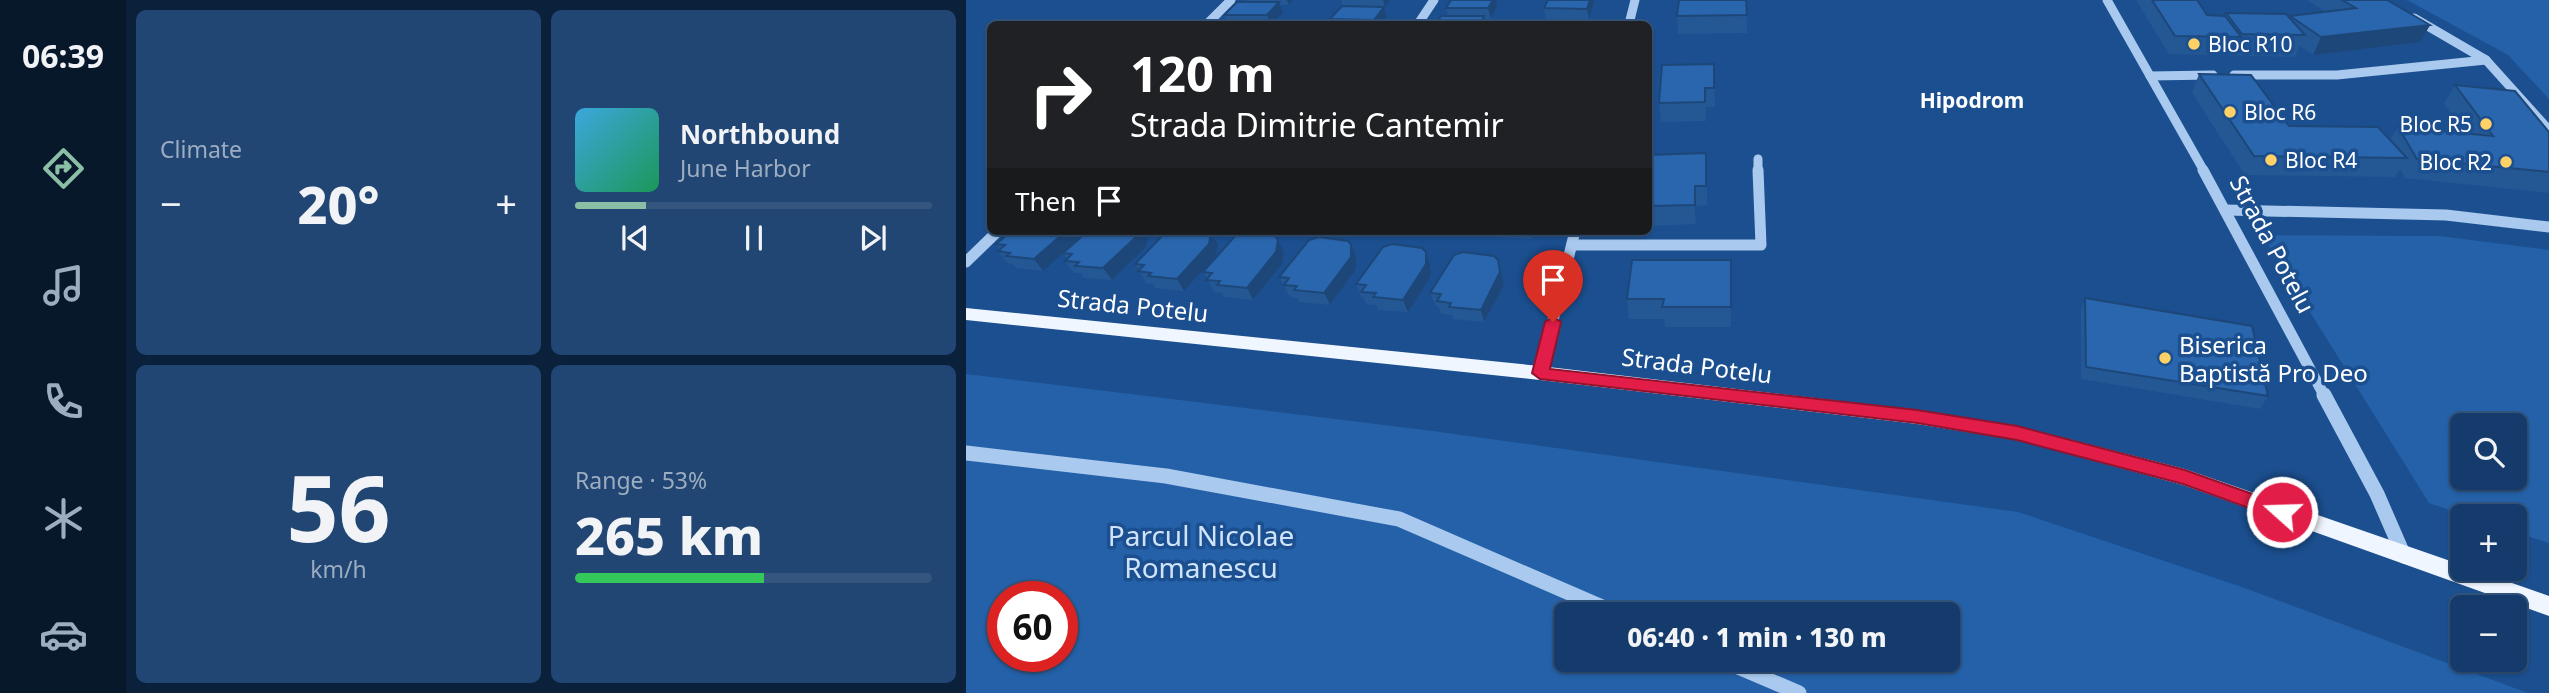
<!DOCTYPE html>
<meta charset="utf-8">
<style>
body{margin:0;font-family:"Noto Sans",sans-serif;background:#214673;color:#f1f3f6;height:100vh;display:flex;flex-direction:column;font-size:26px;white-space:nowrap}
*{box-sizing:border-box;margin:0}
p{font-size:23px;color:#9dadc1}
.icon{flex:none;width:38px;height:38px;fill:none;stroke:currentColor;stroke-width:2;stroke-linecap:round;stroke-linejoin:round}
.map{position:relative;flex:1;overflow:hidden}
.drawer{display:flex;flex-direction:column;gap:10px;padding:10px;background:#0b203b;width:840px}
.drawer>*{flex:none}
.guide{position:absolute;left:21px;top:21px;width:665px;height:214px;border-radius:10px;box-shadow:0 2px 5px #0004,0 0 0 2px #33557e;background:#202124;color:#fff;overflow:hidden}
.fabs{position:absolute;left:1484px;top:413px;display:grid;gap:14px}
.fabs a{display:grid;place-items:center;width:77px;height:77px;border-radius:10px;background:#143b6b;box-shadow:0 2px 5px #0004,0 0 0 2px #33557e;font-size:35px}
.speed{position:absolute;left:21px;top:581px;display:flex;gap:14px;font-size:35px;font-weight:700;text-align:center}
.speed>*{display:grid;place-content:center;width:91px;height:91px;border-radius:50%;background:#143b6b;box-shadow:0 2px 5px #0004,0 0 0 2px #33557e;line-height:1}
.speed .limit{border:10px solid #d22;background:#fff;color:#111}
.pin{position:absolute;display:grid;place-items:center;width:60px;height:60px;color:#fff;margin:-72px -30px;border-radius:50% 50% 50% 0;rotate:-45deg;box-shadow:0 0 7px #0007}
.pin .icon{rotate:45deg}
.me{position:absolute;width:77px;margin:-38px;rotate:290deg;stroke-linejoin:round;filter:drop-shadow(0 0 5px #0008)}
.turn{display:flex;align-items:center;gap:24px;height:147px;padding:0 28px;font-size:32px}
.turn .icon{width:91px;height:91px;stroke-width:2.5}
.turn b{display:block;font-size:49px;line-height:60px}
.then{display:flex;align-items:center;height:66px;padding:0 28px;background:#0003;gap:14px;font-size:26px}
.big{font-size:52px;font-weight:800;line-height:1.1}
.drawer .widget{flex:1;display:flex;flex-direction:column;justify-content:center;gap:10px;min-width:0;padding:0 24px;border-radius:10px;background:#214673}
.drawer .dial{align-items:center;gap:0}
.dial b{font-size:91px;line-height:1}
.song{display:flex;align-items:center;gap:21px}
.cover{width:84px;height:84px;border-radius:10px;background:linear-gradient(135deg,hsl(200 70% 55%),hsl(150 70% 35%))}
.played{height:7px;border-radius:4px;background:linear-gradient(90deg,#8abfa5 20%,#33557e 20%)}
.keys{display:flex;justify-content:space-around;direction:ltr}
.heat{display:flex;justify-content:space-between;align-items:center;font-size:38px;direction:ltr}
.charge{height:10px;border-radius:5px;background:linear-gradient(90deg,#34c759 53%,#33557e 0)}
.drawer .tiles{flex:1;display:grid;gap:10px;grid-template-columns:repeat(2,1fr)}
.trip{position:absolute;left:588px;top:602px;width:406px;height:70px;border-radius:10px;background:#143b6b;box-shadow:0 2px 5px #0004,0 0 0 2px #33557e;font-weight:800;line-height:70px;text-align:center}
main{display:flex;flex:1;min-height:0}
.tab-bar{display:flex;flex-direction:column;width:126px;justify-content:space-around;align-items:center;background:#08182b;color:#9dadc1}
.tab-bar .icon{width:49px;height:49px}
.tab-bar .on{color:#8abfa5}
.tab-bar b{font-size:32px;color:#f1f3f6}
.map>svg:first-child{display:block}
</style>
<main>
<nav class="tab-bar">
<b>06:39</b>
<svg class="icon on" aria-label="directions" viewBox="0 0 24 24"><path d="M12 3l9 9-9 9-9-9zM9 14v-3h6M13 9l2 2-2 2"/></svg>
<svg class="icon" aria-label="music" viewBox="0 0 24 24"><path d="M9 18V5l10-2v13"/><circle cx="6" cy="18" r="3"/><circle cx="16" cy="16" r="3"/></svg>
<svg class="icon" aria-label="phone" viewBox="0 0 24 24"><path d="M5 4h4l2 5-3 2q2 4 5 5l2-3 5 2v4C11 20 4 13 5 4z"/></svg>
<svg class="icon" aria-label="climate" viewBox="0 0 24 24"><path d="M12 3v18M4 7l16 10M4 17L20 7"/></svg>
<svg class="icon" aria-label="car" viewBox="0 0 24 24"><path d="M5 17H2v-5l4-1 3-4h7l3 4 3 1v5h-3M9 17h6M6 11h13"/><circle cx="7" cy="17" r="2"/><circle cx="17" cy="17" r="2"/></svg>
</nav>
<section class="drawer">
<div class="tiles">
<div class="widget"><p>Climate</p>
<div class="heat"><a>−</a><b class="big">20°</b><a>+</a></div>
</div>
<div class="widget">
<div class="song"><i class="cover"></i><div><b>Northbound</b><p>June Harbor</p></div></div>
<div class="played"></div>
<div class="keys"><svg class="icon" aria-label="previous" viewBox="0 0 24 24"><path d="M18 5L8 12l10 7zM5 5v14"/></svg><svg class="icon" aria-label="pause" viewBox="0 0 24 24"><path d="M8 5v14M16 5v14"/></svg><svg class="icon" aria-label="next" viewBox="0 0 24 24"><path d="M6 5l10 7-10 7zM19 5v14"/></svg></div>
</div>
<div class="widget dial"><b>56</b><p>km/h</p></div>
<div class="widget"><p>Range · 53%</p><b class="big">265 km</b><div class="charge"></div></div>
</div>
</section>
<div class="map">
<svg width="1583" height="693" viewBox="0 0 1583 693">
<rect width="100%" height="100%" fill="#1b4f8f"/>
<g fill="#2461a8" fill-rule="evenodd">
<polygon points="1441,0 1583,0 1583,99 1542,55"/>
<path d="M1296,235L1473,236L1583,250V543L1549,532V516H1501L1463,503ZM1496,425H1549V478H1496Z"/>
<path d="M0,374L467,431L1052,512L1276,587L1562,693H0ZM37,597H96V656H37ZM600,614H982V660H600Z"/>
</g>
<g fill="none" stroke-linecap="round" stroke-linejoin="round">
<g stroke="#a9c9ee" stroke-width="9">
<polyline points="1141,0 1238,171"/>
<polyline points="1448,18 1520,60 1583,130"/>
<polyline points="241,24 265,0"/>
<polyline points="452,24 468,0"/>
<polyline points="663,24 669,0"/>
<polyline points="1268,75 1371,75 1520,60"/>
<polyline points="1184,76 1247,75"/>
<polyline points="792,159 792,171"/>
</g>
<g stroke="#a9c9ee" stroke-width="11">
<polyline points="1237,170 1359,397"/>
<polyline points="1260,210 1480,215 1583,227"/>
<polyline points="606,245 795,245 792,170"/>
<polyline points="0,262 32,231"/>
<polyline points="574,373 609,231"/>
</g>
<g stroke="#a9c9ee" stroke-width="15">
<polyline points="1358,395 1411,494 1438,556"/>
<polyline points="0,453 200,476 433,519 652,614"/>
<polyline points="756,660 833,693"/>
</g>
<polygon fill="#f0f6ff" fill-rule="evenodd" points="0,308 574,366 951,410 1051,426 1219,469 1496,565 1496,569 1506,569 1583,596 1583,616 1217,485 1051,440 951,424 574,380 0,320"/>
</g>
<g fill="#245895">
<polygon points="280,0 327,0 323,5 314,5 317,13 306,24 248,24 262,23 258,15 280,2"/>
<polygon points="375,0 424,0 419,7 415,7 418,7 421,17 416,24 366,24 364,19 377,6"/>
<polygon points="629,0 623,19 580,19 578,8"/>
<polygon points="780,0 781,33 712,34 711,16"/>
<polygon points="1170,0 1231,0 1241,15 1259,16 1260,13 1323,17 1324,16 1360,12 1341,0 1421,0 1464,25 1454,42 1347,55 1334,46 1329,57 1203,54"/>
<polygon points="531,6 525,19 519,19 520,24 482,16 480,8"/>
<polygon points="748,64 749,107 740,107 740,121 695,122 693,103"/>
<polygon points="1233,74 1323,126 1424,140 1432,127 1499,133 1478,104 1489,85 1583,132 1583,193 1439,178 1434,169 1429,177 1279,175 1226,93"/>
<polygon points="682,155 741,173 741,205 730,206 730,224 682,226"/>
<polygon points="116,231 77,271 50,268 47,264 41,263 32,251 34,250 30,244"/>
<polygon points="456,231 495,231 493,234"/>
<polygon points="528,231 571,231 567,239 529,237"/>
<polygon points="183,235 180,247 146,280 118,278 115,273 108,273 99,261 101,259 97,253"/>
<polygon points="252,245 250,256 218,291 189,288 187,284 180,283 169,264"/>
<polygon points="385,245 390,257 390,269 364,305 334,302 332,298 324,297 313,277"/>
<polygon points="460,252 464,264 465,276 442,312 412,310 410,305 400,304 397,297 395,297 390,284"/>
<polygon points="318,253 316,264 287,300 258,297 256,293 248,292 237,272"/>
<polygon points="535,272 538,285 518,322 487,319 486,315 475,314 472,306 469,305 464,293"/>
<polygon points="766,280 765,327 699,327 698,319 663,319 661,299"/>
<polygon points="1119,298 1302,396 1294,409 1115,379 1115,310"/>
</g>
<g fill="#1d4779">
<polygon points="321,0 327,0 323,5"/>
<polygon points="417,0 424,0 419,7"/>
<polygon points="527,0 530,0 531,6 525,19 522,8"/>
<polygon points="624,0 629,0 623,19 621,9"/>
<polygon points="313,2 317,13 306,24 305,24 301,15"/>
<polygon points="418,7 421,17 416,24 409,24 408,20"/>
<polygon points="518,16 520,24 514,24"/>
<polygon points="1464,25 1454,42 1347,55 1355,37"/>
<polygon points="729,186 730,206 730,224 729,205"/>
<polygon points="100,231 116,231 114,238 77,271 68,259"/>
<polygon points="173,231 181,231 183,235 180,247 146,280 137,268"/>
<polygon points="565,231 571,231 567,239"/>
<polygon points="245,233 252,245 250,256 218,291 211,279"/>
<polygon points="312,240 318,253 316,264 287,300 281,288"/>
<polygon points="385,245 390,257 390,269 364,305 358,293"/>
<polygon points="460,252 464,264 465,276 442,312 437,300"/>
<polygon points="532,260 538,285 518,322 515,310"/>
<polygon points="765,260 766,280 765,327"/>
</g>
<g fill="#2a66ad" stroke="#1d4779" stroke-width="2">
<polygon points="485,0 527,0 522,8 480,8"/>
<polygon points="582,0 624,0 621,9 578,8"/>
<polygon points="713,0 780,0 781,15 711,16"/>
<polygon points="1186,0 1231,0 1241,15 1259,16 1275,37 1209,36"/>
<polygon points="1376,0 1421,0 1464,25 1355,37 1324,16 1390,8"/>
<polygon points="271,2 313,2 301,15 258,15"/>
<polygon points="376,6 418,7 408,20 364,19"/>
<polygon points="1260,13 1320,14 1339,35 1276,34"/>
<polygon points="475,16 518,16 514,24 470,24"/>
<polygon points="580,21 624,21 623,24 579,24"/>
<polygon points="250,23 294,23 292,24 248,24"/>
<polygon points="748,64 748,88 739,88 739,102 693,103 696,65"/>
<polygon points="1233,74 1285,75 1323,126 1412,127 1441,158 1288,156"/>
<polygon points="1489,85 1549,91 1583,132 1583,172 1451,159 1432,127 1527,136"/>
<polygon points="740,153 740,186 729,186 729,205 682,206 682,155"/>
<polygon points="46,231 100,231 68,259 40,256 44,253 32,251 39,245 30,244"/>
<polygon points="122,231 173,231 172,235 137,268 109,266 113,262 99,261 106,254 97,253"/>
<polygon points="201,231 244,231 245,233 243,244 211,279 182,276 185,273 172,271 178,265 169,264"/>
<polygon points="280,233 309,236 312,240 310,252 281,288 251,285 254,281 240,280 246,273 237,272 270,235"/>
<polygon points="353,237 382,241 385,245 385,257 358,293 328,290 331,286 318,285 323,278 313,277 343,240"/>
<polygon points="426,244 456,248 460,252 460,264 437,300 407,297 410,293 395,292 400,285 390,284 417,247"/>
<polygon points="497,252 528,256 532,260 534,272 515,310 483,307 485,303 471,301 475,294 464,293 488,255"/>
<polygon points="666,260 765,260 765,307 696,307 698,299 661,299"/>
<polygon points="1119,298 1286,326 1302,396 1120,367"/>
</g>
<polygon fill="#e11d48" stroke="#92132f" stroke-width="2" points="587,317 595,322 584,369 951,410 1051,426 1219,470 1323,507 1325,512 1323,518 1316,520 1217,484 1051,440 951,423 574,379 566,373 579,322"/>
<g fill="#ffd166" stroke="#1b4f8f" stroke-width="2.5">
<circle cx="1228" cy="44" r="7"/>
<circle cx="1264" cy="112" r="7"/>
<circle cx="1520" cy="124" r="7"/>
<circle cx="1305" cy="160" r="7"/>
<circle cx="1540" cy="162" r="7"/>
<circle cx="1199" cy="358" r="7"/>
</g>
<g text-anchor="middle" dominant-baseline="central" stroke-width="7" stroke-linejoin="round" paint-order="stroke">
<g font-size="21" fill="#fff" stroke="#1b4f8f" text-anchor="start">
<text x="1242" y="44">Bloc R10</text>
<text x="1278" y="112">Bloc R6</text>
<text x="1506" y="124" text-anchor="end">Bloc R5</text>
<text x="1319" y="160">Bloc R4</text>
<text x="1526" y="162" text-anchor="end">Bloc R2</text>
</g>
<g font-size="21" font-weight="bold" fill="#fff" stroke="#1b4f8f">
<text x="1006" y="100">Hipodrom</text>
</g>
<g font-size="24" fill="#fff" stroke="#1b4f8f">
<text transform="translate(1307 244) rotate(62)">Strada Potelu</text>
<text transform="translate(167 305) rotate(6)">Strada Potelu</text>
<text transform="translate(731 365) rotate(7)">Strada Potelu</text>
</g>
<g font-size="24" fill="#fff" stroke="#1b4f8f" text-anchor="start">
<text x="1213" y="344">Biserica<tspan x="1213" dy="28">Baptistă Pro Deo</tspan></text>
</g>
<g font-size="28" fill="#cfe3fa" stroke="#1b4f8f">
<text x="235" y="535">Parcul Nicolae<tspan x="235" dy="32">Romanescu</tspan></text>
</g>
</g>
</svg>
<div class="fabs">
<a><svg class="icon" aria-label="search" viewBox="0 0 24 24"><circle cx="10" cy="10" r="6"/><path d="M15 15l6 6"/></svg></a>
<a>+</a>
<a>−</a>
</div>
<div class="speed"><div class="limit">60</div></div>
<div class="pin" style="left:587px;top:322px;background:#d93025"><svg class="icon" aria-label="arrive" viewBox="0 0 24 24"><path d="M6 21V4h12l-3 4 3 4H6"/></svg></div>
<svg class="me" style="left:1316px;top:512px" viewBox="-20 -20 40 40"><circle r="17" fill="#e11d48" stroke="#fff" stroke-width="3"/><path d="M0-11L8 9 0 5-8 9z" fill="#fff"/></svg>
<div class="trip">06:40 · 1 min · 130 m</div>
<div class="guide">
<div class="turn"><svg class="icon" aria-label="right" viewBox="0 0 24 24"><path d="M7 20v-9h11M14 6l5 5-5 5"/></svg><div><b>120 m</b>Strada Dimitrie Cantemir</div></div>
<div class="then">Then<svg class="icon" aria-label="arrive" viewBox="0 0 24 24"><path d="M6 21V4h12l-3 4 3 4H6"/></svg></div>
</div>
</div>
</main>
